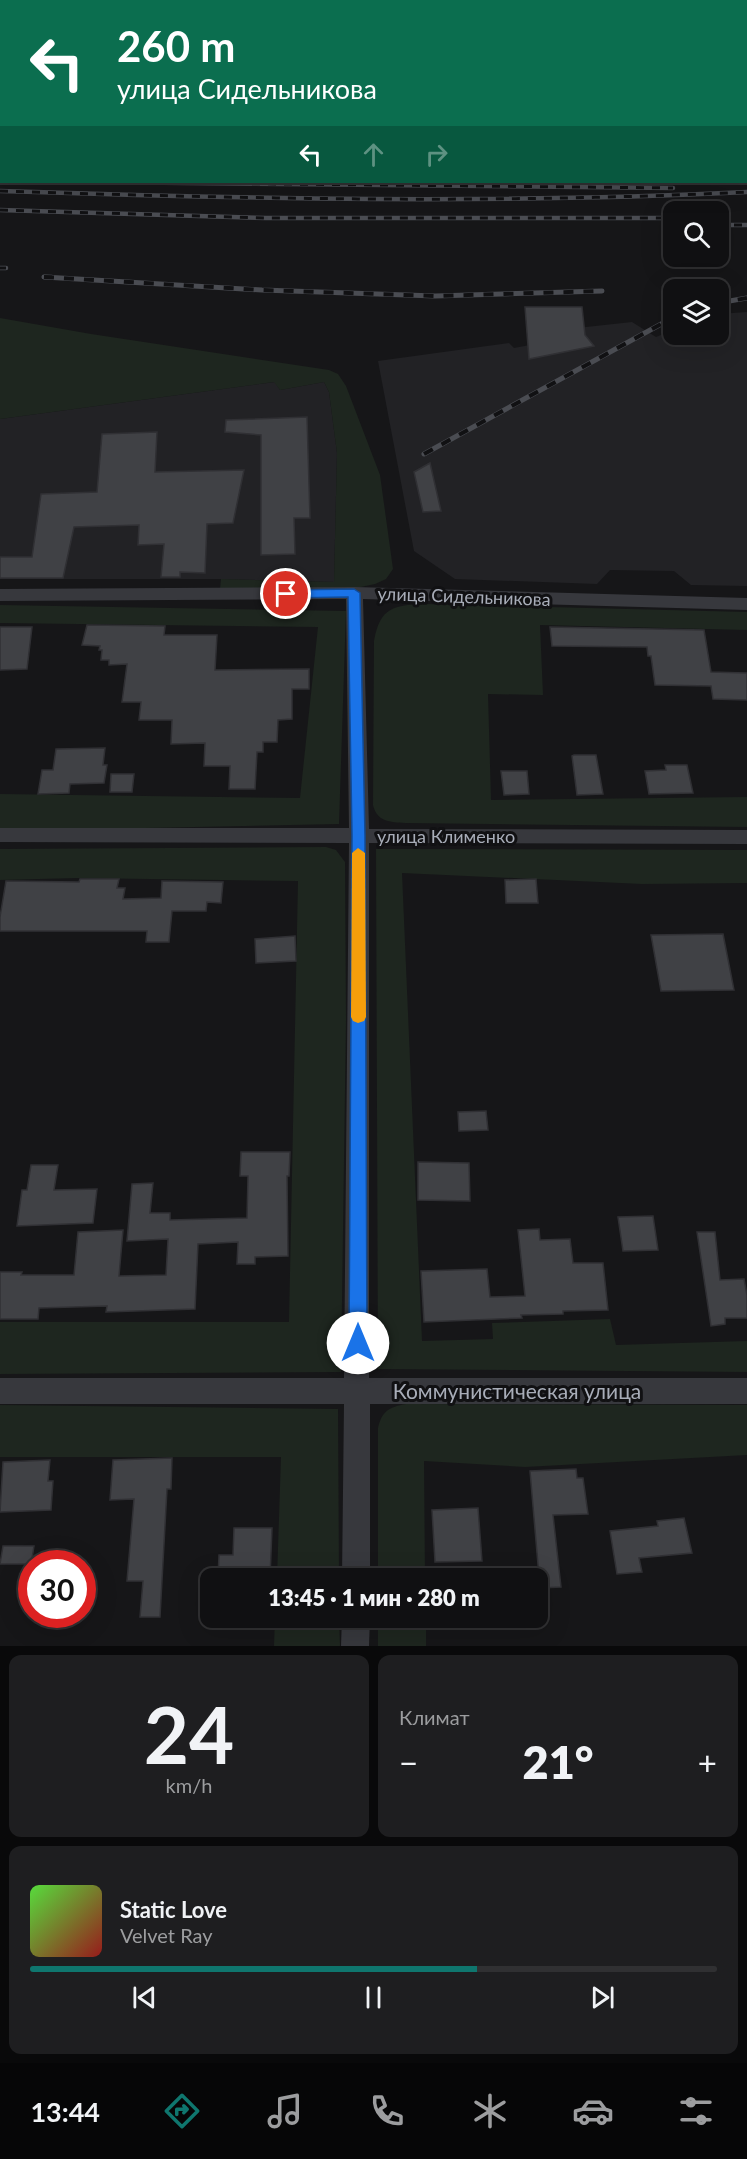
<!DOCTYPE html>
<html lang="ru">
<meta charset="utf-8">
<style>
body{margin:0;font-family:Lato,sans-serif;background:#1e1e20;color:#f1f3f6;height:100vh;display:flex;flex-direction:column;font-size:22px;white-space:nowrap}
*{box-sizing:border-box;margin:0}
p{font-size:20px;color:#9c9d9f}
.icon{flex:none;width:33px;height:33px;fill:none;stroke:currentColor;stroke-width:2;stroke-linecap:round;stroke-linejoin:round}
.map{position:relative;height:1646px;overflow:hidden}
.sheet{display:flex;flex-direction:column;gap:9px;padding:9px;background:#09090a;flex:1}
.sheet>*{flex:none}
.guide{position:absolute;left:0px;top:0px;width:747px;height:183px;box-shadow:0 6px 24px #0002,0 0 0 2px #303032;background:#0b6e4f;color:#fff;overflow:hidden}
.fabs{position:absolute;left:663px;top:201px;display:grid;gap:12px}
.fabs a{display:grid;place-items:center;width:66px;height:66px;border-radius:12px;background:#101012;box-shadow:0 6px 24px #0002,0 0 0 2px #303032;font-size:30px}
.speed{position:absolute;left:18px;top:1550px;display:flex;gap:12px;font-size:30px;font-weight:700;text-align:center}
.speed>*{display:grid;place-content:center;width:78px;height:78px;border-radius:50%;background:#101012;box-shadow:0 6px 24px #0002,0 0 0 2px #303032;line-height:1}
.speed .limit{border:9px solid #d22;background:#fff;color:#111}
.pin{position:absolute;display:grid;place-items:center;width:51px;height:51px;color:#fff;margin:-26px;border:3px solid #fff;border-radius:50%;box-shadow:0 2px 6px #0007}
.me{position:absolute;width:66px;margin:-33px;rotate:0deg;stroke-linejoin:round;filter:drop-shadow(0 0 4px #0008)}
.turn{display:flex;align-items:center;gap:21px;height:126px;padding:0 18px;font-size:27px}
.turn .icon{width:78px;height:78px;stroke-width:2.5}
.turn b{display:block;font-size:42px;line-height:51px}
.lanes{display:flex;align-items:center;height:57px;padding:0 18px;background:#0003;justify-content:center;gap:30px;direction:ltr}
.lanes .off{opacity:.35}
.big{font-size:45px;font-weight:800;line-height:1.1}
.sheet .widget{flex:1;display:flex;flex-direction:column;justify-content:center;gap:9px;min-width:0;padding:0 21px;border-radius:12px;background:#1e1e20}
.sheet .dial{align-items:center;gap:0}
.dial b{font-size:78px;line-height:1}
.song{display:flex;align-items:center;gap:18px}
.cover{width:72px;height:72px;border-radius:9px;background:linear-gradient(135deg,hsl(110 70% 55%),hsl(0 70% 35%))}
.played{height:6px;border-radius:3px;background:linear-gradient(90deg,#0f766e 65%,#303032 65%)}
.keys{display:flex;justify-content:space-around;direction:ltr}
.heat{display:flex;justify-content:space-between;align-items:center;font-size:33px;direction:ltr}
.sheet .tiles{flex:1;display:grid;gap:9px;grid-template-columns:1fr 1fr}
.widget:last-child{grid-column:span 2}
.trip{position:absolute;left:200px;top:1568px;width:348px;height:60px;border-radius:12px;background:#101012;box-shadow:0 6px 24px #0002,0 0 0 2px #303032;font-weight:800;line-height:60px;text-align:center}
.tabs{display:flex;height:96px;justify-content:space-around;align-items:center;background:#060607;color:#9c9d9f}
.tabs .icon{width:42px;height:42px}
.tabs .on{color:#0f766e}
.tabs b{font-size:27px;color:#f1f3f6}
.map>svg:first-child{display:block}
</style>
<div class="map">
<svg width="747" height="1646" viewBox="0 0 747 1646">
<rect width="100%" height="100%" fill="#161618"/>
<g fill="#222225">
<polygon points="747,312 747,586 691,585 674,571 610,570 597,584 455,579 414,551 378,361 509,343 514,348 583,335 577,328 632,322 656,337 673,330 674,334 718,334 719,314"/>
<polygon points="275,382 280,390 324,382 329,392 337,453 334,582 221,579 0,579 0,419"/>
</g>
<g fill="#1e261f">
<polygon points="0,318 91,334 329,370 338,374 346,386 380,475 393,569 386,579 375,584 351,589 220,589 221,579 334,582 337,453 329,392 324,382 280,390 274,382 0,419"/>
<path d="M425,604L747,612V630L540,625L543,695L488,694L491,800L747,797V827L405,823C390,822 377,822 373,805L374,641C380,607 394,605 425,604Z"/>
<polygon points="0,605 346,611 339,824 0,831 0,794 300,798 318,627 0,623"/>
<polygon points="326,847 336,850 345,862 346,1019 341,1372 0,1374 0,1322 289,1322 298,881 78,878 0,880 0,849"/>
<polygon points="376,849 747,850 747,883 642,884 402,873 422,1341 493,1339 492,1323 610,1319 616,1345 747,1341 747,1372 378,1369"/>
<path d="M406,1404L747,1405V1455L525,1467L424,1461L425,1578H378V1428C382,1411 389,1407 406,1404Z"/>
<polygon points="0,1405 338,1409 339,1578 277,1578 281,1457 0,1457"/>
<polygon points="275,1617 339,1617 340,1646 274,1646"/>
<rect x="378" y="1617" width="48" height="29"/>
</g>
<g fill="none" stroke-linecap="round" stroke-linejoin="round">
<g stroke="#2c353c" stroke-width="4.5">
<polyline points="618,2 620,0"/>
<polyline points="0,171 2,169"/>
</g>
</g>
<g fill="#404145" stroke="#303034" stroke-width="1.5">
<polygon points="525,307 582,307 585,335 594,346 529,359"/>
<polygon points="307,417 310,518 294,518 295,554 261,555 261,435 225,432 226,420"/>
<polygon points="157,432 155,472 244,470 233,523 207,524 205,573 180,572 180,577 161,577 164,544 138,545 139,525 74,527 63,578 0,578 0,557 32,557 41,494 97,492 102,434"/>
<polygon points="430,463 441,511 423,512 414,472"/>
<polygon points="87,625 165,626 164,635 217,635 215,670 309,669 309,689 292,689 292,719 278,720 277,742 263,742 263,752 257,752 255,789 229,789 230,766 204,766 205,743 171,744 172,720 139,720 141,702 122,702 127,664 109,665 109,660 101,660 102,650 99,650 100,646 82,645"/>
<polygon points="0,627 32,627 27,669 0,670"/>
<polygon points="550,627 704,630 711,672 747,673 747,700 713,699 711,686 655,685 651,656 648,656 647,647 552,646"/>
<polygon points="105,748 103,765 107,765 104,783 70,784 69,793 38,794 42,770 53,770 56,749"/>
<polygon points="574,755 596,755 603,794 577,795 572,756"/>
<polygon points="665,765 687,765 693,793 649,794 645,771 666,770"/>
<polygon points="501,771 527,771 529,794 504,795"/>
<polygon points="111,774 134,774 132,792 110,792"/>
<polygon points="80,879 119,879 117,888 125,888 123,899 161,898 162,881 223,882 221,903 207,902 206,911 172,911 169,942 146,942 147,931 0,931 0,917 6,881 79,882"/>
<polygon points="536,879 538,903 506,903 505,880"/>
<polygon points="723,934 734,990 661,991 651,935"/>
<polygon points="295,936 296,961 256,963 255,939"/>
<polygon points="486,1111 488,1130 459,1131 458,1112"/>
<polygon points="241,1152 290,1152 289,1176 287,1176 288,1256 255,1257 255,1264 237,1264 238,1242 198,1244 195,1309 106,1312 107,1306 39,1308 38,1319 0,1319 0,1272 22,1272 21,1275 74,1275 78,1232 123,1230 119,1276 166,1275 168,1239 127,1241 132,1184 153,1183 150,1213 170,1213 170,1220 247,1218 248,1176 240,1176"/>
<polygon points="418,1162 469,1163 470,1201 418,1200"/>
<polygon points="31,1165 58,1165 54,1190 97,1189 93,1223 17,1226 22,1190 27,1190"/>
<polygon points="653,1216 658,1250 623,1251 618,1217"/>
<polygon points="539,1229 540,1240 570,1239 573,1263 603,1263 608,1310 563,1311 563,1314 521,1315 522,1318 424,1322 421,1271 487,1269 490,1297 525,1296 518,1230"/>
<polygon points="697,1232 715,1232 720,1280 744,1279 747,1295 747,1318 725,1318 725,1324 711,1326"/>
<polygon points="172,1458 171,1489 167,1489 160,1617 140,1617 143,1581 127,1581 134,1499 110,1500 113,1460"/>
<polygon points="50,1460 48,1481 53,1481 51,1510 0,1512 3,1462"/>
<polygon points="576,1469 577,1478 583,1478 588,1514 553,1515 561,1587 540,1588 530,1471"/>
<polygon points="478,1508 482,1561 435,1562 432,1510"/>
<polygon points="684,1518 692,1553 639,1558 642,1572 617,1574 610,1531 658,1526 657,1521"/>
<polygon points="234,1528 272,1528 270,1578 218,1578 219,1555 233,1555"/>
<polygon points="3,1546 34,1546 31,1564 0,1564"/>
</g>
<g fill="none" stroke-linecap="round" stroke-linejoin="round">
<g fill="#37383d" fill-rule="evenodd">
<rect x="674" y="0" width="10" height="2"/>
<polygon points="746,151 747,152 747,164 746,163"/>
<polygon points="354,587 747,598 747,610 363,599 369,829 747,830 747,844 369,843 369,1378 747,1378 747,1404 370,1404 370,1578 342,1578 344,1404 0,1404 0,1378 344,1378 349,843 0,842 0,828 349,828 346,599 0,601 0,589"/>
<polygon points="342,1617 370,1617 369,1646 341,1646"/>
</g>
<g fill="#45474d" fill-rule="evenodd">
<rect x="5" y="0" width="16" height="2"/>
<polygon points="374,0 408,0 373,2"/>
</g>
<g stroke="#4a4c52" stroke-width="4.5">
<g id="rail-far1">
<polyline points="92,182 673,188"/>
<path d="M0,191C249,199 498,204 747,192"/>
<polyline points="0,210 266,218 674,218"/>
<polyline points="718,225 747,225"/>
<polyline points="0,268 6,268"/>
<polyline points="44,277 52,277"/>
</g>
</g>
<g stroke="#4a4c52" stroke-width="5">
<g id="rail">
<polyline points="44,277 262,290 435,296 602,291"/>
<polyline points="718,303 747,298"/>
<polyline points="424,454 674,317"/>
</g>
</g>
<use href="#rail-far1" stroke="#111113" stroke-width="3" stroke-dasharray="8" stroke-linecap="butt"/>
<use href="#rail" stroke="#111113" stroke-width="4" stroke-dasharray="10" stroke-linecap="butt"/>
</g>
<polygon fill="#1a73e8" stroke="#114b97" stroke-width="1.5" points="354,589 360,593 365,836 367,1343 364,1349 358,1352 352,1349 349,1343 352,836 348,597 286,598 280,594 286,590"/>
<polygon fill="#f59e0b" points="358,848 365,853 366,1017 364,1021 358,1023 353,1021 351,1017 352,853"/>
<g text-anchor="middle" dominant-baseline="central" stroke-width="6" stroke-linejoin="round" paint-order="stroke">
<g font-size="18" fill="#a8adb8" stroke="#111113">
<text transform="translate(464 596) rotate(2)">улица Сидельникова</text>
<text x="446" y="836">улица Клименко</text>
</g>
<g font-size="21" fill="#a8adb8" stroke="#111113">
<text x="517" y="1390">Коммунистическая улица</text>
</g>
</g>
</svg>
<div class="fabs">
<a><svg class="icon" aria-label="search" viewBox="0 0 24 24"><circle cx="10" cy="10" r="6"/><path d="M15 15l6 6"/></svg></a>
<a><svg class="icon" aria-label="layers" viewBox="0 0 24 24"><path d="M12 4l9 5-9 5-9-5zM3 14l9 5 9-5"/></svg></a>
</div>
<div class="speed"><div class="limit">30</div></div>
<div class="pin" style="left:286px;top:594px;background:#d93025"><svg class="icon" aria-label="arrive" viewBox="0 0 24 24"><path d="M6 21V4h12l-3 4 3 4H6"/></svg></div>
<svg class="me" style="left:358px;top:1343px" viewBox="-20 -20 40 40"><circle r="19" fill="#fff"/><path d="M0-13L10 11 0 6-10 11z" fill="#1a73e8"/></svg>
<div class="trip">13:45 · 1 мин · 280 m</div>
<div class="guide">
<div class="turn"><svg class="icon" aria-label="left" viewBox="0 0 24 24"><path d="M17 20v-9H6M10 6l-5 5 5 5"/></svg><div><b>260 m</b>улица Сидельникова</div></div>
<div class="lanes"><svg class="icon" aria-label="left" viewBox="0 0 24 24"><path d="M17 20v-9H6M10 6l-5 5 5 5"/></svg><svg class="icon off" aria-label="ahead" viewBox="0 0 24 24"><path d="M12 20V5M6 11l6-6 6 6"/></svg><svg class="icon off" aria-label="right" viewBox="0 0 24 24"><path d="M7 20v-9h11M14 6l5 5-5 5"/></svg></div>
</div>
</div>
<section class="sheet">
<div class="tiles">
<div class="widget dial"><b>24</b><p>km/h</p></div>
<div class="widget"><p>Климат</p>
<div class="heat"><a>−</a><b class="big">21°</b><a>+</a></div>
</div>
<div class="widget">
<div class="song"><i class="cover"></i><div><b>Static Love</b><p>Velvet Ray</p></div></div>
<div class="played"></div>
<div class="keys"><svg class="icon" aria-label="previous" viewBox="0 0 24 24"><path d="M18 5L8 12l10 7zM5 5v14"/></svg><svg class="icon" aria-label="pause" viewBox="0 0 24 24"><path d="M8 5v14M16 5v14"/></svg><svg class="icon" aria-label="next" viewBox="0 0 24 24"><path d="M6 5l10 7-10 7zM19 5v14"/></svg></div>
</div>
</div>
</section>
<nav class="tabs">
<b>13:44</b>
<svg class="icon on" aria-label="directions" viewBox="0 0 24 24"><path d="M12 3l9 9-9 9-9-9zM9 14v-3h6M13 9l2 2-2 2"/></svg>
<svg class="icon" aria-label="music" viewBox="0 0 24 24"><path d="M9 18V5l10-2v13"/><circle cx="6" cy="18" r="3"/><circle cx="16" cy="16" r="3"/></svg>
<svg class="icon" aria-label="phone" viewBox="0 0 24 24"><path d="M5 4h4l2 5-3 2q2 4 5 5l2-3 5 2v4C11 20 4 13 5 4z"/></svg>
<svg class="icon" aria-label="climate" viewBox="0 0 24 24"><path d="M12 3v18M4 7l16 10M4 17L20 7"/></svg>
<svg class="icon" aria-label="car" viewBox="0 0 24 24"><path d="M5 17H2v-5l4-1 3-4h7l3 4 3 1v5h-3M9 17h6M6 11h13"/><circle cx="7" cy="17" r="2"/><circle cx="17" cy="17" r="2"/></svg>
<svg class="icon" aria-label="filters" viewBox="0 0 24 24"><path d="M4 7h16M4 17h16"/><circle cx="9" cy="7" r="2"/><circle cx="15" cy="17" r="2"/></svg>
</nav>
